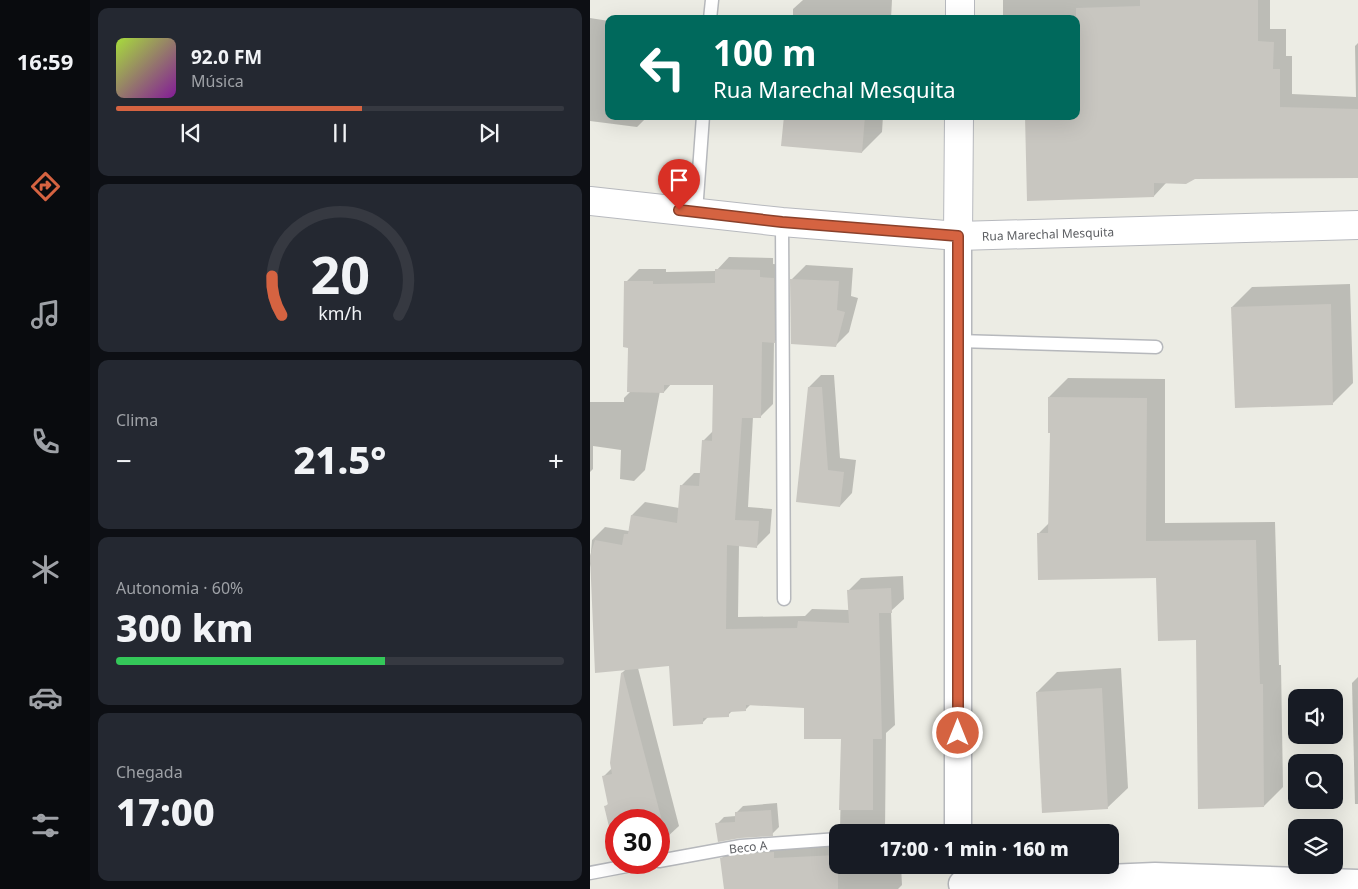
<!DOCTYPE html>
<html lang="pt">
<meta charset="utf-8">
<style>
body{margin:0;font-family:"Noto Sans",sans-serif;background:#242831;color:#f1f3f6;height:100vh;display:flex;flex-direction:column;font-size:19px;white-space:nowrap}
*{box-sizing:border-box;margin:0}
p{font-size:16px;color:#9ea1a6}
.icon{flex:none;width:28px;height:28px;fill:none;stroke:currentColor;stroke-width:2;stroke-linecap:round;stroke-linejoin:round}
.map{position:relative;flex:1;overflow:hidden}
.details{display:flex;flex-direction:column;gap:8px;padding:8px;background:#0d0f14;width:500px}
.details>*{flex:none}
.hud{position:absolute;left:15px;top:15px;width:475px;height:105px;border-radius:10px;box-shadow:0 5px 20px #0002;background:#00695c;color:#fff;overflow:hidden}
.tools{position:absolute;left:698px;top:689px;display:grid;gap:10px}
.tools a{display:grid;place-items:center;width:55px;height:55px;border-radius:10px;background:#171b24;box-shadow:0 5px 20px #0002;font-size:25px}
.speed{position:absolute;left:15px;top:809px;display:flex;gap:10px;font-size:25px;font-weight:700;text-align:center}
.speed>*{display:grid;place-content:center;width:65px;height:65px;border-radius:50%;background:#171b24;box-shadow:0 5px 20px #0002;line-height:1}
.speed .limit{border:8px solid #d22;background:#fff;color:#111}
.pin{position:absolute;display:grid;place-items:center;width:42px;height:42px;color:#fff;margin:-51px -21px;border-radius:50% 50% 50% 0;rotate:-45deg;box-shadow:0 0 5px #0007}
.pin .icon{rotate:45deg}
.me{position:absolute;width:55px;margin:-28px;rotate:0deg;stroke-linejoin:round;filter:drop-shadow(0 0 4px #0008)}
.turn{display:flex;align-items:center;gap:18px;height:105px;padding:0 25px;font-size:22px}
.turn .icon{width:65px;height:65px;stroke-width:2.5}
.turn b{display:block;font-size:35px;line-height:42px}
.big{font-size:38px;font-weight:800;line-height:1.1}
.details .tile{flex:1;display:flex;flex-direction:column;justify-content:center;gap:8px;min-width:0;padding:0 18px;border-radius:10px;background:#242831}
.details .dial{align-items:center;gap:0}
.dial svg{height:130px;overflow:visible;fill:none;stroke:#363941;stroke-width:7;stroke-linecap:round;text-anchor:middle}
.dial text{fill:#f1f3f6;stroke:none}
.song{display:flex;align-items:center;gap:15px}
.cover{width:60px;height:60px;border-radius:8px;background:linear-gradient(135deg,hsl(80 70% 55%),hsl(290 70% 35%))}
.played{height:5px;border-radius:2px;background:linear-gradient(90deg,#d56341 55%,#363941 55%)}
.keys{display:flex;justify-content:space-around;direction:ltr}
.heat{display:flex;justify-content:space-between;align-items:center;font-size:28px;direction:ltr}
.charge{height:8px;border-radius:4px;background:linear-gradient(90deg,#34c759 60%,#363941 0)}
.trip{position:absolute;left:239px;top:824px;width:290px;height:50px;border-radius:10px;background:#171b24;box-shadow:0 5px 20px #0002;font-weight:800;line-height:50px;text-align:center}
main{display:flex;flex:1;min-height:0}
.menu{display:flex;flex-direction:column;width:90px;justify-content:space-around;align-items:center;background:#090b0e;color:#9ea1a6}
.menu .icon{width:35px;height:35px}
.menu .on{color:#d56341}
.menu b{font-size:22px;color:#f1f3f6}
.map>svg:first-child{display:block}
</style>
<main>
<nav class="menu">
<b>16:59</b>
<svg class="icon on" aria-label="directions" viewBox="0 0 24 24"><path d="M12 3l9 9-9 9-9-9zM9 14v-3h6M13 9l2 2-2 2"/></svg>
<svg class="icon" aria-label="music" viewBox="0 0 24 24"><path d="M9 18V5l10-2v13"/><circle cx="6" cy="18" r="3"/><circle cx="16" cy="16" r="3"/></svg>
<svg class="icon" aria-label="phone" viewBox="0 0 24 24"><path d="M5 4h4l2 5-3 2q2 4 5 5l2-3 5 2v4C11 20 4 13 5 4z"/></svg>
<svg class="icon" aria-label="climate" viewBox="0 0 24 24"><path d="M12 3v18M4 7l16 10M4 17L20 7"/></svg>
<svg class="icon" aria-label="car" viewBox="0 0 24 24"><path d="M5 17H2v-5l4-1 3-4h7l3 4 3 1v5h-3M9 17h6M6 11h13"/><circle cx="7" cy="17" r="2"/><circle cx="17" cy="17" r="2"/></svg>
<svg class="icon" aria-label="filters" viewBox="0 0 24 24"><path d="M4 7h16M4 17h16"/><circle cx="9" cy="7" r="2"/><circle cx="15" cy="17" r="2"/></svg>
</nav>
<section class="details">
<div class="tile">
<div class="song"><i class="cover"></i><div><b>92.0 FM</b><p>Música</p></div></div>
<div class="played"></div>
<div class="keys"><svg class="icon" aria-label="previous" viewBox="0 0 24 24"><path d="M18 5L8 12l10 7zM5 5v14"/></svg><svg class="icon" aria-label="pause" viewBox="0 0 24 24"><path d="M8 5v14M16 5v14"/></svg><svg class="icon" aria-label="next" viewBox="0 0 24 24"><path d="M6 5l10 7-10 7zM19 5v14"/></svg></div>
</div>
<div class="tile dial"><svg viewBox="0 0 100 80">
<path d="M14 69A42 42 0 1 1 86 69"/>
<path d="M14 69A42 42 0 0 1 8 45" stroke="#d56341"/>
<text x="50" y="56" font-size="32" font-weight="700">20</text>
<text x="50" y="72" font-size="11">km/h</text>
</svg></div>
<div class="tile"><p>Clima</p>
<div class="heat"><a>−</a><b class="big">21.5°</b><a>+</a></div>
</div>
<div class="tile"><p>Autonomia · 60%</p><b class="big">300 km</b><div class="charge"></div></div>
<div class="tile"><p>Chegada</p><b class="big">17:00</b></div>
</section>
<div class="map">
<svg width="768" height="889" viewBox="0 0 768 889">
<rect width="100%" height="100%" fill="#ecece4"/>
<g fill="#0003">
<polygon points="213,0 302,0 301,19 203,19 203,9"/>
<polygon points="413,0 680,0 680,29 696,29 696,56 702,56 702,94 766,97 765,46 768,43 768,174 605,178 576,183 564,196 486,116 486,19 413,19"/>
<polygon points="0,18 19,21 19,116 58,116 47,127 0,121"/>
<polygon points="195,116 293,116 292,132 272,152"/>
<polygon points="139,257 183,258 183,264 197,265 197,329 184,342 183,404 170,417 163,417 158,507 182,509 180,533 167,546 149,545 148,617 215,616 222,609 259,610 258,591 271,578 313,576 314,599 301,611 305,725 296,733 295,832 254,832 250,830 252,738 215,707 161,704 156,709 143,710 138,715 118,717 113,722 81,665 48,668 89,826 76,838 69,840 69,820 26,820 25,850 15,807 19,803 13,777 22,768 32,673 36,669 0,564 2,540 15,527 39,531 42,515 55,502 89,508 91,486 104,473 111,473 113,441 123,431 124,383 82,383 74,392 70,391 55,470 44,481 30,479 31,450 3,446 3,469 0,472 0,402 34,402 34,398 42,390 36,282 49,269 76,269 76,272 126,271"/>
<polygon points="216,265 263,268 261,296 268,298 259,332 245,346 202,279"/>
<polygon points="760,284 763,383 743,403 642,307 662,287"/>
<polygon points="231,375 244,375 250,458 266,460 262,493 250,506 208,501 219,387"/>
<polygon points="478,378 575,379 575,523 685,522 689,665 691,665 693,787 674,806 607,639 568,577 449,533 459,523 461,432 459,397"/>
<polygon points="531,668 538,788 517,808 447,692 467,672"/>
<polygon points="768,677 768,804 765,804 762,683"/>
<polygon points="187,803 189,827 182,834 150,837 127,824 134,817 146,816 146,813 153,806"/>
<polygon points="248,843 248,865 311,865 312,885 308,889 135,889 131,859 144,846"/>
</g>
<g fill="#c8c6c0">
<polygon points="550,0 668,0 668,41 684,42 683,69 690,69 690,107 768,109 768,178 605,179 596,184 564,183 564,197 437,201 435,116 486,116 486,8 550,6"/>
<polygon points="194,116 275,116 272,153 191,146"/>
<polygon points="125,269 170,270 170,277 184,278 185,343 172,342 171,418 152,418 145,520 169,521 167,548 137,545 136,629 207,628 208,621 259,623 257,590 301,588 302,613 289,613 292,739 283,739 283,810 249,810 251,739 214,739 214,708 156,705 156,711 139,712 139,717 113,718 113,724 83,726 79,666 5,673 0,556 5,540 32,545 34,534 38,534 41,515 87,523 90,485 109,486 112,440 122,441 123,385 74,385 74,393 37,392 38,348 33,347 34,281 63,281 63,284 125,283"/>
<polygon points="200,279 249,281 247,310 255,312 246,347 201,344"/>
<polygon points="741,304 743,405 645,408 641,307"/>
<polygon points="218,387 232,387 238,470 254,472 250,507 206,502"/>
<polygon points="458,397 557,398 556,541 666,540 670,684 673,684 674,807 608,809 606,640 568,641 566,578 448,580 447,533 458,533 460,433 458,433"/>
<polygon points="33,672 77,840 69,841 69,820 26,820 26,851 25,851 14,806 18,805 12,776 22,774 20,763 31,673"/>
<polygon points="512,688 518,809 452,813 446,692"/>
<polygon points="181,810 183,836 150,838 128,842 125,823 145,822 145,812"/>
<polygon points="184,852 184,858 248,855 248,889 134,889 130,858 152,854"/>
</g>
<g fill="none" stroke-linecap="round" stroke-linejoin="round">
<g stroke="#b6b8bc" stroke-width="15">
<g id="lane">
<polyline points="120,19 122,0"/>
<polyline points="106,212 113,116"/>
<polyline points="192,222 194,599"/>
<polyline points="368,341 566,347"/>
<polyline points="346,832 367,831"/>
<polyline points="69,861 151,846 248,839"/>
<polyline points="0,873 58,862"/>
</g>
</g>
<g stroke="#b6b8bc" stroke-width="29">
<g id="street">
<polyline points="368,832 368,236"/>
<polyline points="372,884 565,876 768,883"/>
</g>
</g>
<g stroke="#b7b9be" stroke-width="30">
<g id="secondary">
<polyline points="370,19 370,0"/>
<polyline points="0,201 192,222 368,236 768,225"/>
<polyline points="368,236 369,116"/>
</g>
</g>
<use href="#lane" stroke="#fff" stroke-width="12"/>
<use href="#street" stroke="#fff" stroke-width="26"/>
<use href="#secondary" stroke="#fff" stroke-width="28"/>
</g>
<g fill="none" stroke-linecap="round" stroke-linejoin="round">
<g stroke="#8a402a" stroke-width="12">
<polyline id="route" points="89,210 192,222 368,236 368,733"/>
</g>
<use href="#route" stroke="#d56341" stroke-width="9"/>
</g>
<g text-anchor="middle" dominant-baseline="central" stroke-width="5" stroke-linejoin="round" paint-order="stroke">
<g font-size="12" fill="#5c5e62" stroke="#fff">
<text transform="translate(458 234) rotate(-2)">Rua Marechal Mesquita</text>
<text transform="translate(158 847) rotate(-6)">Beco A</text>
</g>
</g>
</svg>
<div class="tools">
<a><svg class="icon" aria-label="sound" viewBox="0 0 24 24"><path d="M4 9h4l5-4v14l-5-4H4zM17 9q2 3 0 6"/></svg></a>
<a><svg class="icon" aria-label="search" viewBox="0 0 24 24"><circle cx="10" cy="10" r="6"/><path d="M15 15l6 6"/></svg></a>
<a><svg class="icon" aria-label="layers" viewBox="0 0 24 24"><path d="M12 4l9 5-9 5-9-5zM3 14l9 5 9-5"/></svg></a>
</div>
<div class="speed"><div class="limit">30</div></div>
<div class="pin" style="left:89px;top:210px;background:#d93025"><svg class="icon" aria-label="arrive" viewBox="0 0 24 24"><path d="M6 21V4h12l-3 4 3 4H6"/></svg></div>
<svg class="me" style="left:368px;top:733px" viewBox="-20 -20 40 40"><circle r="17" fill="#d56341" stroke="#fff" stroke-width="3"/><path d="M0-11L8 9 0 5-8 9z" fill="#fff"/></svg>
<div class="trip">17:00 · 1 min · 160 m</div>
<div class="hud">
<div class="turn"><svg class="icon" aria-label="left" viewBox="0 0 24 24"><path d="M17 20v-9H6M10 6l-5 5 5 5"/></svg><div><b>100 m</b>Rua Marechal Mesquita</div></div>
</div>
</div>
</main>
